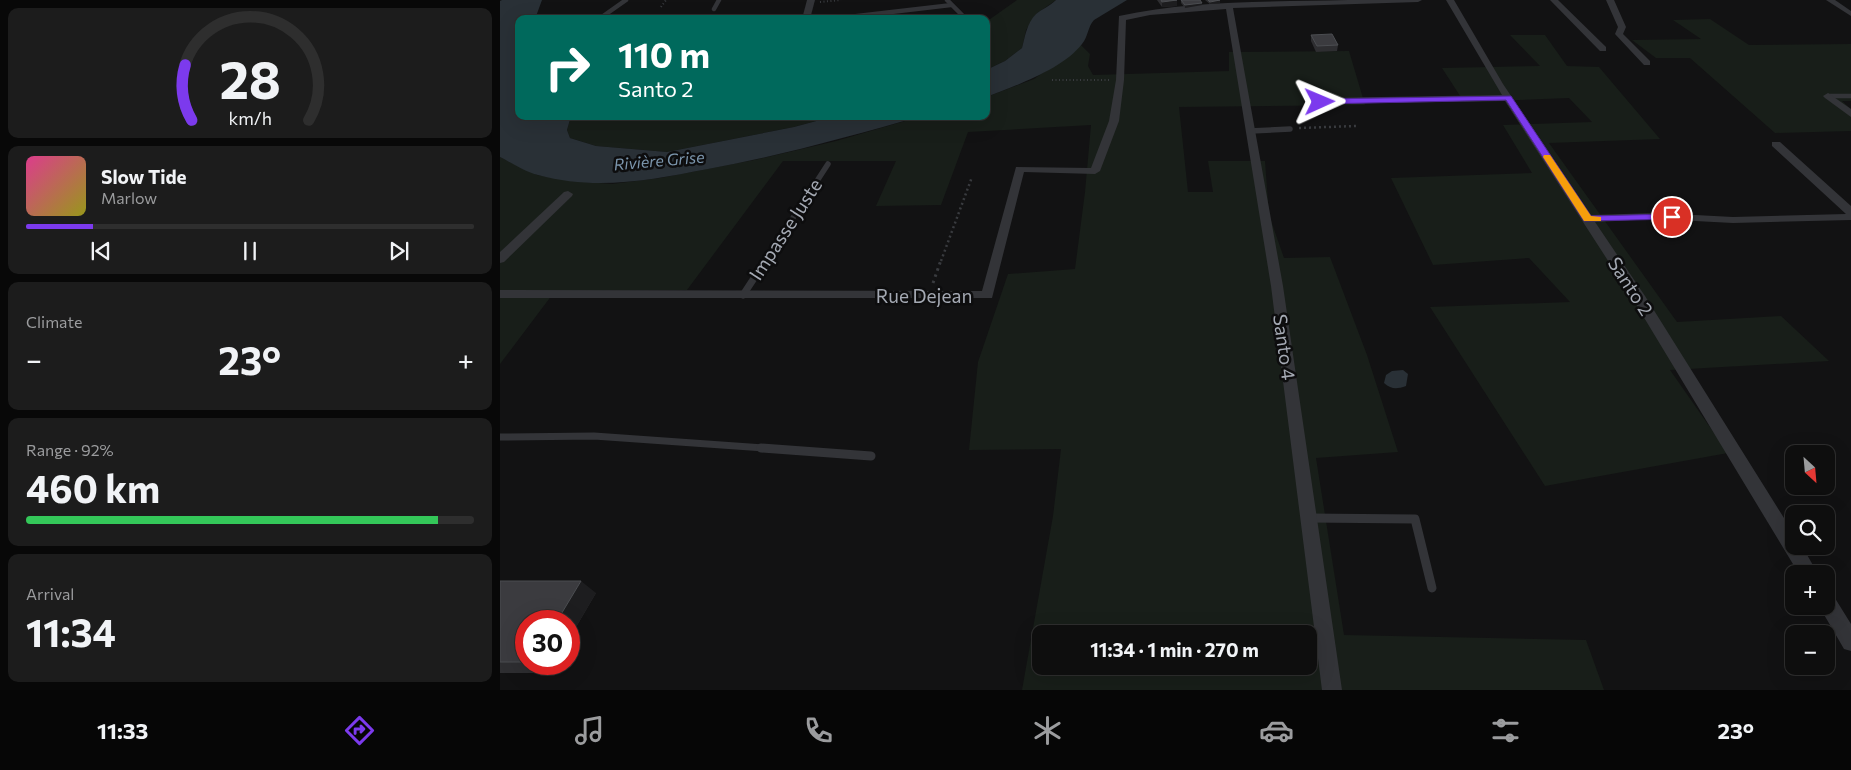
<!DOCTYPE html>
<meta charset="utf-8">
<style>
body{margin:0;font-family:Commissioner,sans-serif;background:#1c1c1c;color:#f1f3f6;height:100vh;display:flex;flex-direction:column;font-size:19px;white-space:nowrap}
*{box-sizing:border-box;margin:0}
p{font-size:16px;color:#9b9c9e}
.icon{flex:none;width:28px;height:28px;fill:none;stroke:currentColor;stroke-width:2;stroke-linecap:round;stroke-linejoin:round}
.map{position:relative;flex:1;overflow:hidden}
.drawer{display:flex;flex-direction:column;gap:8px;padding:8px;background:#080808;width:500px}
.drawer>*{flex:none}
.top-card{position:absolute;left:15px;top:15px;width:475px;height:105px;border-radius:10px;box-shadow:0 5px 20px #0002,0 0 0 1px #2e2e2e;background:#00695c;color:#fff;overflow:hidden}
.needle{width:32px;rotate:154deg}
.buttons{position:absolute;left:1285px;top:445px;display:grid;gap:10px}
.buttons a{display:grid;place-items:center;width:50px;height:50px;border-radius:10px;background:#0e0e0e;box-shadow:0 5px 20px #0002,0 0 0 1px #2e2e2e;font-size:25px}
.speed{position:absolute;left:15px;top:610px;display:flex;gap:10px;font-size:25px;font-weight:700;text-align:center}
.speed>*{display:grid;place-content:center;width:65px;height:65px;border-radius:50%;background:#0e0e0e;box-shadow:0 5px 20px #0002,0 0 0 1px #2e2e2e;line-height:1}
.speed .limit{border:8px solid #d22;background:#fff;color:#111}
.pin{position:absolute;display:grid;place-items:center;width:42px;height:42px;color:#fff;margin:-21px;border:2px solid #fff;border-radius:50%;box-shadow:0 1px 5px #0007}
.me{position:absolute;width:55px;margin:-28px;rotate:89deg;stroke-linejoin:round;filter:drop-shadow(0 0 4px #0008)}
.turn{display:flex;align-items:center;gap:18px;height:105px;padding:0 20px;font-size:22px}
.turn .icon{width:65px;height:65px;stroke-width:2.5}
.turn b{display:block;font-size:35px;line-height:42px}
.big{font-size:38px;font-weight:700;line-height:1.1}
.drawer .card{flex:1;display:flex;flex-direction:column;justify-content:center;gap:8px;min-width:0;padding:0 18px;border-radius:10px;background:#1c1c1c}
.drawer .dial{align-items:center;gap:0}
.dial svg{height:130px;overflow:visible;fill:none;stroke:#2e2e2e;stroke-width:7;stroke-linecap:round;text-anchor:middle}
.dial text{fill:#f1f3f6;stroke:none}
.song{display:flex;align-items:center;gap:15px}
.cover{width:60px;height:60px;border-radius:8px;background:linear-gradient(135deg,hsl(330 70% 55%),hsl(60 70% 35%))}
.played{height:5px;border-radius:2px;background:linear-gradient(90deg,#7c3aed 15%,#2e2e2e 15%)}
.keys{display:flex;justify-content:space-around;direction:ltr}
.heat{display:flex;justify-content:space-between;align-items:center;font-size:28px;direction:ltr}
.charge{height:8px;border-radius:4px;background:linear-gradient(90deg,#34c759 92%,#2e2e2e 0)}
.trip{position:absolute;left:532px;top:625px;width:285px;height:50px;border-radius:10px;background:#0e0e0e;box-shadow:0 5px 20px #0002,0 0 0 1px #2e2e2e;font-weight:700;line-height:50px;text-align:center}
.dock{display:flex;height:80px;justify-content:space-around;align-items:center;background:#060606;color:#9b9c9e}
.dock .icon{width:35px;height:35px}
.dock .selected{color:#7c3aed}
.dock b{font-size:22px;color:#f1f3f6}
main{display:flex;flex:1;min-height:0}
.map>svg:first-child{display:block}
</style>
<main>
<section class="drawer">
<div class="card dial"><svg viewBox="0 0 100 80">
<path d="M14 69A42 42 0 1 1 86 69"/>
<path d="M14 69A42 42 0 0 1 10 35" stroke="#7c3aed"/>
<text x="50" y="56" font-size="32" font-weight="700">28</text>
<text x="50" y="72" font-size="11">km/h</text>
</svg></div>
<div class="card">
<div class="song"><i class="cover"></i><div><b>Slow Tide</b><p>Marlow</p></div></div>
<div class="played"></div>
<div class="keys"><svg class="icon" aria-label="previous" viewBox="0 0 24 24"><path d="M18 5L8 12l10 7zM5 5v14"/></svg><svg class="icon" aria-label="pause" viewBox="0 0 24 24"><path d="M8 5v14M16 5v14"/></svg><svg class="icon" aria-label="next" viewBox="0 0 24 24"><path d="M6 5l10 7-10 7zM19 5v14"/></svg></div>
</div>
<div class="card"><p>Climate</p>
<div class="heat"><a>−</a><b class="big">23°</b><a>+</a></div>
</div>
<div class="card"><p>Range · 92%</p><b class="big">460 km</b><div class="charge"></div></div>
<div class="card"><p>Arrival</p><b class="big">11:34</b></div>
</section>
<div class="map">
<svg width="1351" height="690" viewBox="0 0 1351 690">
<rect width="100%" height="100%" fill="#121213"/>
<g fill="#181e19" fill-rule="evenodd">
<polygon points="517,0 556,0 536,14 526,30 522,48 505,61 486,70 486,22"/>
<polygon points="1210,19 1249,45 1351,44 1351,101 1342,101 1351,109 1351,131 1275,133 1190,58 1156,58 1132,40 1201,39 1173,20"/>
<polygon points="1010,35 1045,35 1067,66 1099,67 1160,139 1049,143 1177,322 1281,316 1329,361 1170,370 1228,453 1045,486 930,307 1070,302 1029,258 933,265 891,178 1032,173 1003,125 1092,122 1069,98 964,102 942,68 1040,66"/>
<path d="M581,45L590,54L588,66L593,75L729,71V52L849,51L865,105L679,107L688,192H713L708,161H765L769,215L784,258L830,257L867,355L898,452L816,458L844,635L1086,640L1104,690H522L553,516L561,449L469,450L478,362L508,274L575,269L585,192L591,125L468,132L441,205L376,206L396,161H283L187,290L55,291L0,364V157L37,175L72,181L112,184L160,178L254,160L336,141L422,116H486V97L534,79ZM541,634H809V666H541Z"/>
<polygon points="71,116 335,116 294,127 167,152 96,146 70,138 67,130"/>
</g>
<g fill="#293036">
<path d="M2,0H42L35,19H19V116H71L67,130L70,138L96,146L167,152L294,127L335,116H422C351,136 280,156 208,169C150,180 97,191 38,175C25,172 12,163 0,157V1Z"/>
<path d="M556,0H627L594,20C588,26 588,37 582,44C563,69 515,86 486,97V70L505,61L522,48C525,36 527,23 536,14C542,9 550,6 556,0Z"/>
<path d="M903,370L908,374L906,386C897,389 892,390 884,383L886,375L892,371Z"/>
</g>
<g fill="none" stroke-linecap="round" stroke-linejoin="round">
<g stroke="#393b3f" stroke-width="2" stroke-dasharray="1 2.5" stroke-linecap="butt">
<polyline points="320,2 341,0"/>
<polyline points="161,7 166,0"/>
<polyline points="552,80 610,80"/>
</g>
<g stroke="#393b3f" stroke-width="2.5" stroke-dasharray="2 3" stroke-linecap="butt">
<polyline points="799,128 856,126"/>
<polyline points="441,261 472,177"/>
</g>
<polyline stroke="#393b3f" stroke-width="3" stroke-dasharray="2.5 4" stroke-linecap="butt" points="433,283 441,260"/>
<g stroke="#333438" stroke-width="4.5">
<polyline points="447,0 466,19"/>
<polyline points="214,9 219,0"/>
<polyline points="99,19 126,0"/>
<polyline points="1328,96 1351,96"/>
</g>
<g stroke="#333438" stroke-width="5.5">
<polyline points="750,131 790,129"/>
<polyline points="265,261 328,164"/>
</g>
<g stroke="#333438" stroke-width="7">
<polyline points="243,295 266,260"/>
<polyline points="0,437 94,436 279,449"/>
</g>
<g stroke="#333438" stroke-width="9">
<polyline points="261,448 371,456"/>
<polyline points="809,518 915,519 932,588"/>
</g>
<g fill="#333438" fill-rule="evenodd">
<polygon points="307,0 315,0 310,19 302,19"/>
<path d="M848,0H922L918,2L733,8L783,286L842,690H822L771,286L726,9L650,15L626,20L624,80L619,121L600,171L595,174L524,172L492,298H0V290L482,291L516,167L591,168L609,121L616,80L619,16C690,0 775,2 848,0Z"/>
<polygon points="946,0 954,0 1003,84 1091,215 1157,213 1233,217 1346,214 1272,146 1272,142 1280,142 1351,206 1351,220 1233,223 1157,219 1095,222 1145,296 1294,534 1294,546 1302,546 1318,574 1299,574 1134,301 1005,101 820,104 815,101 820,98 1002,95"/>
<polygon points="1050,0 1058,0 1106,47 1106,51 1100,51"/>
<polygon points="1106,0 1114,0 1126,27 1123,34 1150,61 1150,65 1144,65 1115,34 1118,27"/>
<polygon points="1326,0 1335,0 1351,11 1351,16"/>
<polygon points="450,3 453,3 453,7 351,19 325,19 329,17"/>
<polygon points="1328,93 1351,109 1351,117 1325,98 1323,96"/>
<polygon points="68,191 73,194 72,196 4,262 0,263 0,252 64,192"/>
<polygon points="1326,592 1333,595 1351,624 1351,651 1344,649 1319,606 1326,606"/>
</g>
</g>
<g fill="#2e2e31">
<polygon points="657,0 677,0 677,6 662,7"/>
<polygon points="681,0 702,5 685,8 681,3"/>
<polygon points="705,0 720,0 720,3 710,4"/>
<polygon points="811,35 838,45 837,51 816,52 811,41"/>
<polygon points="0,581 96,593 69,639 69,621 26,621 26,664 54,664 49,673 0,673"/>
</g>
<g fill="#1d1d1f">
<polygon points="677,0 677,6 662,7 662,2"/>
<polygon points="720,0 720,3 710,4 710,2"/>
<polygon points="702,3 702,5 685,8 685,5"/>
<polygon points="81,581 96,593 69,639 69,621 57,621"/>
<polygon points="36,664 54,664 49,673"/>
</g>
<g fill="#3b3b3f" stroke="#4b4d51">
<polygon points="661,0 677,0 662,2"/>
<polygon points="681,0 700,0 702,3 685,5"/>
<polygon points="708,0 720,0 710,2"/>
<polygon points="832,34 838,45 817,46 811,35"/>
<polygon points="0,581 81,581 57,621 26,621 26,662 0,662"/>
</g>
<polygon fill="#7c3aed" stroke="#51269a" points="1011,96 1091,216 1172,214 1176,215 1176,219 1084,221 1006,100 820,104 816,102 820,99"/>
<polygon fill="#f59e0b" points="1044,155 1050,155 1091,216 1101,217 1101,221 1084,221 1043,157"/>
<g text-anchor="middle" dominant-baseline="central" stroke-width="5" stroke-linejoin="round" paint-order="stroke">
<g font-size="16" font-style="italic" fill="#7c96ad" stroke="#0d0d0e">
<text transform="translate(159 160) rotate(-5)">Rivière Grise</text>
</g>
<g font-size="19" fill="#a4a9b3" stroke="#0d0d0e">
<text transform="translate(285 229) rotate(-57)">Impasse Juste</text>
<text transform="translate(1131 286) rotate(57)">Santo 2</text>
<text x="424" y="295">Rue Dejean</text>
<text transform="translate(785 347) rotate(82)">Santo 4</text>
</g>
</g>
</svg>
<div class="buttons">
<a><svg class="needle" viewBox="-14 -14 28 28"><path d="M0-13l5 13h-10z" fill="#e53935"/><path d="M0 13l5-13h-10z" fill="#9b9c9e"/></svg></a>
<a><svg class="icon" aria-label="search" viewBox="0 0 24 24"><circle cx="10" cy="10" r="6"/><path d="M15 15l6 6"/></svg></a>
<a>+</a>
<a>−</a>
</div>
<div class="speed"><div class="limit">30</div></div>
<div class="pin" style="left:1172px;top:217px;background:#d93025"><svg class="icon" aria-label="arrive" viewBox="0 0 24 24"><path d="M6 21V4h12l-3 4 3 4H6"/></svg></div>
<svg class="me" style="left:820px;top:102px" viewBox="-20 -20 40 40"><path d="M0-17L14 15 0 8-14 15z" fill="#7c3aed" stroke="#fff" stroke-width="4"/></svg>
<div class="trip">11:34 · 1 min · 270 m</div>
<div class="top-card">
<div class="turn"><svg class="icon" aria-label="right" viewBox="0 0 24 24"><path d="M7 20v-9h11M14 6l5 5-5 5"/></svg><div><b>110 m</b>Santo 2</div></div>
</div>
</div>
</main>
<nav class="dock">
<b>11:33</b>
<svg class="icon selected" aria-label="directions" viewBox="0 0 24 24"><path d="M12 3l9 9-9 9-9-9zM9 14v-3h6M13 9l2 2-2 2"/></svg>
<svg class="icon" aria-label="music" viewBox="0 0 24 24"><path d="M9 18V5l10-2v13"/><circle cx="6" cy="18" r="3"/><circle cx="16" cy="16" r="3"/></svg>
<svg class="icon" aria-label="phone" viewBox="0 0 24 24"><path d="M5 4h4l2 5-3 2q2 4 5 5l2-3 5 2v4C11 20 4 13 5 4z"/></svg>
<svg class="icon" aria-label="climate" viewBox="0 0 24 24"><path d="M12 3v18M4 7l16 10M4 17L20 7"/></svg>
<svg class="icon" aria-label="car" viewBox="0 0 24 24"><path d="M5 17H2v-5l4-1 3-4h7l3 4 3 1v5h-3M9 17h6M6 11h13"/><circle cx="7" cy="17" r="2"/><circle cx="17" cy="17" r="2"/></svg>
<svg class="icon" aria-label="filters" viewBox="0 0 24 24"><path d="M4 7h16M4 17h16"/><circle cx="9" cy="7" r="2"/><circle cx="15" cy="17" r="2"/></svg>
<b>23°</b>
</nav>
